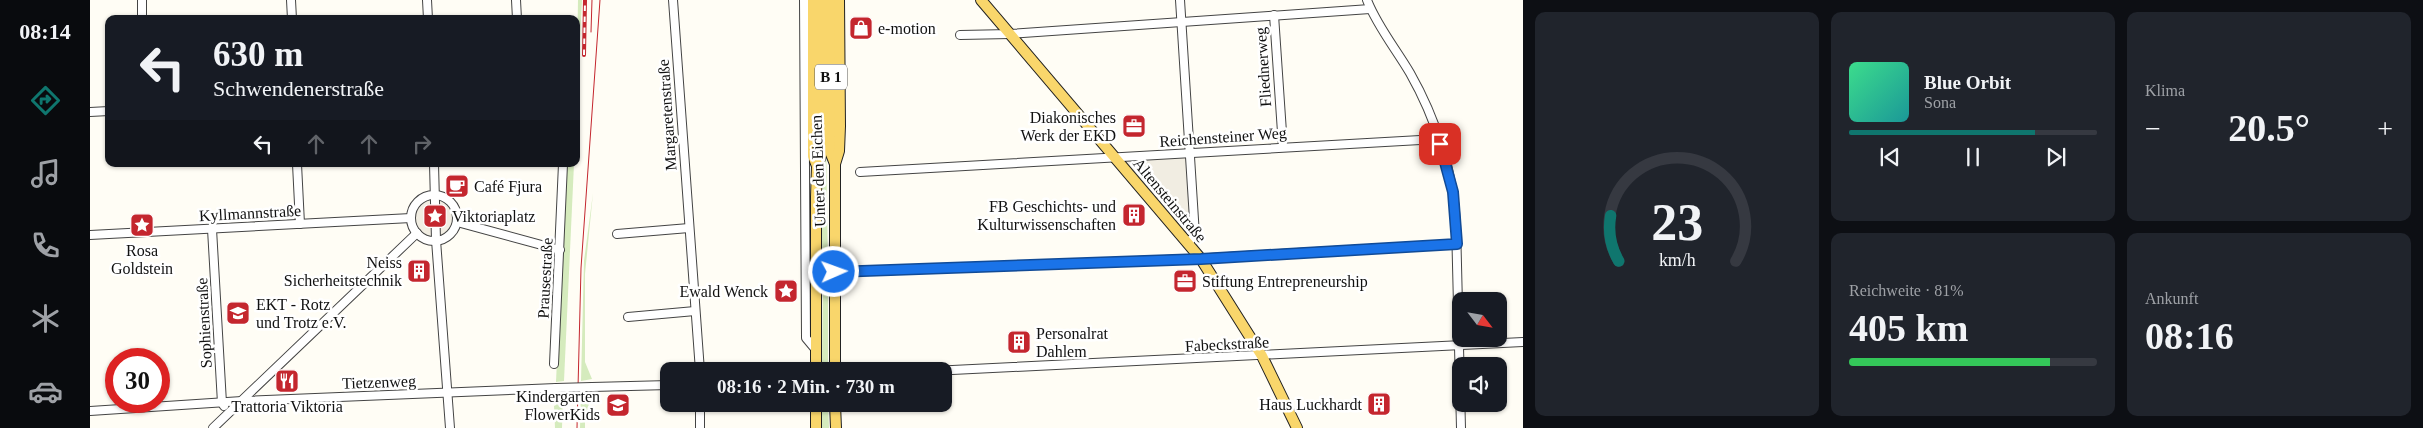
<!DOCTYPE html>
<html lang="de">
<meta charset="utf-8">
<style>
body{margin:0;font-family:Georgia,serif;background:#20242c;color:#f1f3f6;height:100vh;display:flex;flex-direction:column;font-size:19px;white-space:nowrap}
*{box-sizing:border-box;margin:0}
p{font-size:16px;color:#9ea1a6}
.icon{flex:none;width:28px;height:28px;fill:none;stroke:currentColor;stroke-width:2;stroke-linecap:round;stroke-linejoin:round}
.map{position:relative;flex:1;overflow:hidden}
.drawer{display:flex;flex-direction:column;gap:12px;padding:12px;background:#0d0f14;width:900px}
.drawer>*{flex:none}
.hud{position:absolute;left:15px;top:15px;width:475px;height:152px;border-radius:10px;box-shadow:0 1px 4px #0004;background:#171b24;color:#f1f3f6;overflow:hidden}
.needle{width:32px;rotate:121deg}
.fabs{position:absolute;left:1362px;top:292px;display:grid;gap:10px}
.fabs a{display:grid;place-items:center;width:55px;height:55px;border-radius:10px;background:#171b24;box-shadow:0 1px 4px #0004;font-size:25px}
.speed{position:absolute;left:15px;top:348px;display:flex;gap:10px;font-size:25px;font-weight:700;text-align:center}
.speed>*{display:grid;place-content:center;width:65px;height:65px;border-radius:50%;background:#171b24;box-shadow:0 1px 4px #0004;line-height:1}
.speed .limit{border:8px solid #d22;background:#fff;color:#111}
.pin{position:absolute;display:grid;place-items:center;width:42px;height:42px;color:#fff;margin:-21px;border-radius:10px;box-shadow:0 2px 8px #0006}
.me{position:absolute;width:55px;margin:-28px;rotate:88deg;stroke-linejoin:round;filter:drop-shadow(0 0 4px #0008)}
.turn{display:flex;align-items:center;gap:18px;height:105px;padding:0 25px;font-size:22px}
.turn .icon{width:65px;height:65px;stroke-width:2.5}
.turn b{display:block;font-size:35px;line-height:42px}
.lanes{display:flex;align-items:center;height:48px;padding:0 25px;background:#0003;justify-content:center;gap:25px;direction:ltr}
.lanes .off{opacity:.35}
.big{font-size:38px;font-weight:700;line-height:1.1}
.drawer .card{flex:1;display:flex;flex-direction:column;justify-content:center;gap:8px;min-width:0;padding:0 18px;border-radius:10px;background:#20242c}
.drawer .dial{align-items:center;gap:0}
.dial svg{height:130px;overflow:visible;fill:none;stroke:#363941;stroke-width:7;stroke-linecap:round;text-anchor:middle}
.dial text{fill:#f1f3f6;stroke:none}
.song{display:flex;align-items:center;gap:15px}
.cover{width:60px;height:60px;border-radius:8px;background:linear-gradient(135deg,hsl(150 70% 55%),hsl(180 70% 35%))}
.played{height:5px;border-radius:2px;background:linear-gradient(90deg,#0f766e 75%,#363941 75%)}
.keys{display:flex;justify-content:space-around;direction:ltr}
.heat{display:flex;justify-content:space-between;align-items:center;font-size:28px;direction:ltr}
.charge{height:8px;border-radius:4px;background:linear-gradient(90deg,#34c759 81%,#363941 0)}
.drawer .tiles{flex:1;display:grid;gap:12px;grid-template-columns:repeat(3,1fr)}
.card:first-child{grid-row:span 2}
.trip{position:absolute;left:570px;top:362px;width:292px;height:50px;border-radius:10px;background:#171b24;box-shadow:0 1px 4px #0004;font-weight:700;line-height:50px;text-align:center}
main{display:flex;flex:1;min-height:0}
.tabs{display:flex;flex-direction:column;width:90px;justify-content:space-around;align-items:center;background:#090b0e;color:#9ea1a6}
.tabs .icon{width:35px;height:35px}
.tabs .selected{color:#0f766e}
.tabs b{font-size:22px;color:#f1f3f6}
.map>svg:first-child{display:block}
</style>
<main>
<nav class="tabs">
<b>08:14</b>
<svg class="icon selected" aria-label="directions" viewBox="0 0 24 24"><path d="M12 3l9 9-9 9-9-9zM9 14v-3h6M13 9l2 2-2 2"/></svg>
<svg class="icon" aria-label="music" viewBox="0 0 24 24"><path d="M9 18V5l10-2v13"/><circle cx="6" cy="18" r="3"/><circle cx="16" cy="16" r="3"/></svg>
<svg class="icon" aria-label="phone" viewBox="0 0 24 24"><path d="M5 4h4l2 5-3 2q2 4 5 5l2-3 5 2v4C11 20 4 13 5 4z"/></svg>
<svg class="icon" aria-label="climate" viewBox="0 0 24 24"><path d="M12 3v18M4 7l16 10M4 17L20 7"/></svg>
<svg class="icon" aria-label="car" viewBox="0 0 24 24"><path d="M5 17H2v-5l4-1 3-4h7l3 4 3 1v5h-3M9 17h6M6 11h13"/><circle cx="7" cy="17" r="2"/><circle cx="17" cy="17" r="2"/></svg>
</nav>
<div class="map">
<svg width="1433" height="428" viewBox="0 0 1433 428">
<rect width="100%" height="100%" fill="#fffdf5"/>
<g fill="#d5ebbd">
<polygon points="488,0 492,0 486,119"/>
<polygon points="736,134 738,267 733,268 731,215"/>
<polygon points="476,164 484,164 474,381 466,382"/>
<polygon points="503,193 495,274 495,362 502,379 491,381 494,261"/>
<polygon points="733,277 738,278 738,364 732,364"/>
<polygon points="467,394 473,394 472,428 465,428 464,406 466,405"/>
<polygon points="491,394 502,394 495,417 495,428 490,428"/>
<polygon points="732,404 738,404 739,428 732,428"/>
</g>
<g fill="#f1ede2">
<polygon points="1027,151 1031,154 1103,156 1108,247 1100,255 1024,162 1020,162"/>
<circle cx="345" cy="217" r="26"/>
</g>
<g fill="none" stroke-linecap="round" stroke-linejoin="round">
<g stroke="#444" stroke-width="10">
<g id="minor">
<polyline points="52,0 52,19"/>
<polyline points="201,0 202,19"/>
<polyline points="337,0 338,19"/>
<polyline points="426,0 427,19"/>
<polyline points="583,0 610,371"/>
<polyline points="714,0 716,338 726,350"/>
<polyline points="1090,0 1105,235 1098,243"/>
<path d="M1277,0C1287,26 1306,49 1320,73C1345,117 1364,173 1366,224L1371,428"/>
<polyline points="1184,15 1193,147"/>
<polyline points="870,35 920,34 1280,9"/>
<polyline points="0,112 19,111"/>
<polyline points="207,164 210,224"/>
<polyline points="344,164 346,240 360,428"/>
<polyline points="770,172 1348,139"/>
<circle cx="344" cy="218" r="23"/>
<polyline points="367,222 470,250"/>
<polyline points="122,229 132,403 134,406"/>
<polyline points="527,234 599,228"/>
<polyline points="0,235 321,218"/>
<polyline points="726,273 1101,259 1367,244"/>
<polyline points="538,317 605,311"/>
<polyline points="464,364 473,164"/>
<polyline points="842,371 1433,342"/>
<polyline points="502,387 579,385"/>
<polyline points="0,411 152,401 466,388"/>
<polyline points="123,428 327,233"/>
<polyline points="610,428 610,404"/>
</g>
</g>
<g stroke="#222" stroke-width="12">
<g id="major">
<polyline points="723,0 723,156 727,166"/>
<polyline points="741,0 741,154 745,164 745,371"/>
<polyline points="891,0 1111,259 1172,356 1207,428"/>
<polyline points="745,164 749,151 750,126 749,0"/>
<polyline points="726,371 726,197 727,166 732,153 732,0"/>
<polyline points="726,404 726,428"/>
<polyline points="745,404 746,428"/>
</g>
</g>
<use href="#minor" stroke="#fff" stroke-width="8"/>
<use href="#major" stroke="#f9d66b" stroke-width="10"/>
<g stroke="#c4262e" stroke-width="1">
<polyline points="501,32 502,0"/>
<polyline points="487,428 491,268 510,0"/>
</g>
<g stroke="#c4262e" stroke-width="4">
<polyline id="rail" points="494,55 495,0"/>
</g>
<use href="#rail" stroke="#fff" stroke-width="2" stroke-dasharray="5.5" stroke-linecap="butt"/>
<g stroke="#444" stroke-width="10" stroke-linecap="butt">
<polyline id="minor-bridge" points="466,388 502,387"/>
</g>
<use href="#minor-bridge" stroke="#fff" stroke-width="8"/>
</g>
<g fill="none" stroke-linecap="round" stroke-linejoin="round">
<g stroke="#114b97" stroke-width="12">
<polyline id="route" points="744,272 1111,259 1367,244 1363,192 1350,144"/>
</g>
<use href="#route" stroke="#1a73e8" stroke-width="9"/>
</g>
<defs>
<g id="shop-square" transform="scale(1.25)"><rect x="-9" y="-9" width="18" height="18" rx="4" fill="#c4262e" stroke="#fff"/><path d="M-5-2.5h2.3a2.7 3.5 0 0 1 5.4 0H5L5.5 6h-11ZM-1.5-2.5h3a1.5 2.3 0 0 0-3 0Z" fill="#fff"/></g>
<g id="office-square" transform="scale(1.25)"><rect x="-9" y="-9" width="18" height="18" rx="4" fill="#c4262e" stroke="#fff"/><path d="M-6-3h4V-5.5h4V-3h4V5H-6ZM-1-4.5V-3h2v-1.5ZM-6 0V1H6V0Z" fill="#fff"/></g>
<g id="cafe-square" transform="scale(1.25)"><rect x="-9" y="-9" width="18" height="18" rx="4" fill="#c4262e" stroke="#fff"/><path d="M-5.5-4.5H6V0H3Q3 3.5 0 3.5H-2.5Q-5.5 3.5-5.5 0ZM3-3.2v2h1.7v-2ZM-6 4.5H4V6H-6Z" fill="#fff"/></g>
<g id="building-square" transform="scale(1.25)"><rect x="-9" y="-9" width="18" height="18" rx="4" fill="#c4262e" stroke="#fff"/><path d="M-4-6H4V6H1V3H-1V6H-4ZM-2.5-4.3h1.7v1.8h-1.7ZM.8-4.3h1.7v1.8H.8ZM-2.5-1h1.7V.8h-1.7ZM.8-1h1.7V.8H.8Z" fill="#fff"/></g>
<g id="sight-square" transform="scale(1.25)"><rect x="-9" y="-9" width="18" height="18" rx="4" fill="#c4262e" stroke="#fff"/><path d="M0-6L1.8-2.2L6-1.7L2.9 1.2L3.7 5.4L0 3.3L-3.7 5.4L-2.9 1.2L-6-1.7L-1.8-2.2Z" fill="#fff"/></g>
<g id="school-square" transform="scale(1.25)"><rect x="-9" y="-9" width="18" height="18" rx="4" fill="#c4262e" stroke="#fff"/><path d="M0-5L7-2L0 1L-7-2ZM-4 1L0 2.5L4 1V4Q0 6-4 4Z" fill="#fff"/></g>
<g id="restaurant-square" transform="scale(1.25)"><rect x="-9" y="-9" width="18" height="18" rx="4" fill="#c4262e" stroke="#fff"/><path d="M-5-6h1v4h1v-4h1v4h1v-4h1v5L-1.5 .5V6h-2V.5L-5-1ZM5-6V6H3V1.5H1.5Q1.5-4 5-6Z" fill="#fff"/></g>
</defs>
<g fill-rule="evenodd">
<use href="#shop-square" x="771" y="28"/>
<use href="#office-square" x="1044" y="126"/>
<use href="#cafe-square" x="367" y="186"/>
<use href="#building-square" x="1044" y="215"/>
<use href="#sight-square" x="345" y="216"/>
<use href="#sight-square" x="52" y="225"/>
<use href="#building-square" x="329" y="271"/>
<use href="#office-square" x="1095" y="281"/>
<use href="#sight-square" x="696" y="291"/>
<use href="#school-square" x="148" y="313"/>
<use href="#building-square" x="929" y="342"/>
<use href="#restaurant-square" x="197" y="381"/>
<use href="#building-square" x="1289" y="404"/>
<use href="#school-square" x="528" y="405"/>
</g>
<g text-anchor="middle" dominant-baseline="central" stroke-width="5" stroke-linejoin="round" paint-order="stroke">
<rect fill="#fff" stroke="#585858" stroke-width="1" x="725" y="64.5" width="32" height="25" rx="4"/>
<g font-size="15" font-weight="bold" fill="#111">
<text x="741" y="77">B 1</text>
</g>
<g font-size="16" fill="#111" stroke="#fff" text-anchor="start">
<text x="788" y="28">e-motion</text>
<text x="1026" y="117" text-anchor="end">Diakonisches<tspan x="1026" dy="18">Werk der EKD</tspan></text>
<text x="384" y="186">Café Fjura</text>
<text x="1026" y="206" text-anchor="end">FB Geschichts- und<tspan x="1026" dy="18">Kulturwissenschaften</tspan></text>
<text x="362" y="216">Viktoriaplatz</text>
<text x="52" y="250" text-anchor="middle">Rosa<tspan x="52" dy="18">Goldstein</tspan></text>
<text x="312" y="262" text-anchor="end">Neiss<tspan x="312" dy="18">Sicherheitstechnik</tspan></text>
<text x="1112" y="281">Stiftung Entrepreneurship</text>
<text x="678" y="291" text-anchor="end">Ewald Wenck</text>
<text x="166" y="304">EKT - Rotz<tspan x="166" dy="18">und Trotz e.V.</tspan></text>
<text x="946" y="333">Personalrat<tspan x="946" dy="18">Dahlem</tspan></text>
<text x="510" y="396" text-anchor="end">Kindergarten<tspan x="510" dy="18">FlowerKids</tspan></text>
<text x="1272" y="404" text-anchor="end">Haus Luckhardt</text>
<text x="197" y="406" text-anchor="middle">Trattoria Viktoria</text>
</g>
<g font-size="16" fill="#111" stroke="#fff">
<text transform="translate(1173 67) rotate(-94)">Fliednerweg</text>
<text transform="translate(577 115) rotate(-94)">Margaretenstraße</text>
<text transform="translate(1133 137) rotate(-4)">Reichensteiner Weg</text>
<text transform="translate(728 171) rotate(-92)">Unter den Eichen</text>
<text transform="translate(1080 200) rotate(50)">Altensteinstraße</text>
<text transform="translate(160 213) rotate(-3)">Kyllmannstraße</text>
<text transform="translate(455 278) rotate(-87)">Prausestraße</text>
<text transform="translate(114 323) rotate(-93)">Sophienstraße</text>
<text transform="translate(1137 344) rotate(-3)">Fabeckstraße</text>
<text transform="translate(289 382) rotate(-2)">Tietzenweg</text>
</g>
</g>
</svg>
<div class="fabs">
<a><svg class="needle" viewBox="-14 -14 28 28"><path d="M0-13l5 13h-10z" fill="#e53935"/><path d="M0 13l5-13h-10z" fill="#9ea1a6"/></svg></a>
<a><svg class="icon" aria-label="sound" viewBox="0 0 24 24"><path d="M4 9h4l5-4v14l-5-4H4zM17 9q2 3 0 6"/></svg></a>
</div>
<div class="speed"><div class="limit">30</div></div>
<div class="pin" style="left:1350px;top:144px;background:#d93025"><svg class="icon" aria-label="arrive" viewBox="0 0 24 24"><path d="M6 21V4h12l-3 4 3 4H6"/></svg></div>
<svg class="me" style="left:744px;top:272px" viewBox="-20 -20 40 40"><circle r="17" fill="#1a73e8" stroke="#fff" stroke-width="3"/><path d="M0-11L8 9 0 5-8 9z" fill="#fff"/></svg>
<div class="trip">08:16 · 2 Min. · 730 m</div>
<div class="hud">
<div class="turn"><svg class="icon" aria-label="left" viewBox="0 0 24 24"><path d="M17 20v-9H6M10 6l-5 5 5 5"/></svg><div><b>630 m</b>Schwendenerstraße</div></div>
<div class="lanes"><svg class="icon" aria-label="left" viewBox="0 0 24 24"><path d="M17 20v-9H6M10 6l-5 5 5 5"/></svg><svg class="icon off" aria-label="ahead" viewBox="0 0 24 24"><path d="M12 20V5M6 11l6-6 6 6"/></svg><svg class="icon off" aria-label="ahead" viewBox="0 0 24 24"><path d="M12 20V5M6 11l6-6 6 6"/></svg><svg class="icon off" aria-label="right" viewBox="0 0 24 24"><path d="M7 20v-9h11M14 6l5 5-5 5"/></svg></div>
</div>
</div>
<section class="drawer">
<div class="tiles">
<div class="card dial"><svg viewBox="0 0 100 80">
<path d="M14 69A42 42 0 1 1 86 69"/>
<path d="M14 69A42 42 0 0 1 9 41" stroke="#0f766e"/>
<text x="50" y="56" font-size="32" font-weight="700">23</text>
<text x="50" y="72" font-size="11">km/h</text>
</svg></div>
<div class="card">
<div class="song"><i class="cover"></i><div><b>Blue Orbit</b><p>Sona</p></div></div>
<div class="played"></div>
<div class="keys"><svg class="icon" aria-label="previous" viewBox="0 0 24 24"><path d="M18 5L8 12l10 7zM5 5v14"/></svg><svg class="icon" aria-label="pause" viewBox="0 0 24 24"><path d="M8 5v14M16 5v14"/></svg><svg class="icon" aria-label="next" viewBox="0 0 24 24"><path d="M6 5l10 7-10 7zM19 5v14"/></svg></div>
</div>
<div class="card"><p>Klima</p>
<div class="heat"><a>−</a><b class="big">20.5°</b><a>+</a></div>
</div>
<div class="card"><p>Reichweite · 81%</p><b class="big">405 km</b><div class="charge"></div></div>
<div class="card"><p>Ankunft</p><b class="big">08:16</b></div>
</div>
</section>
</main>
